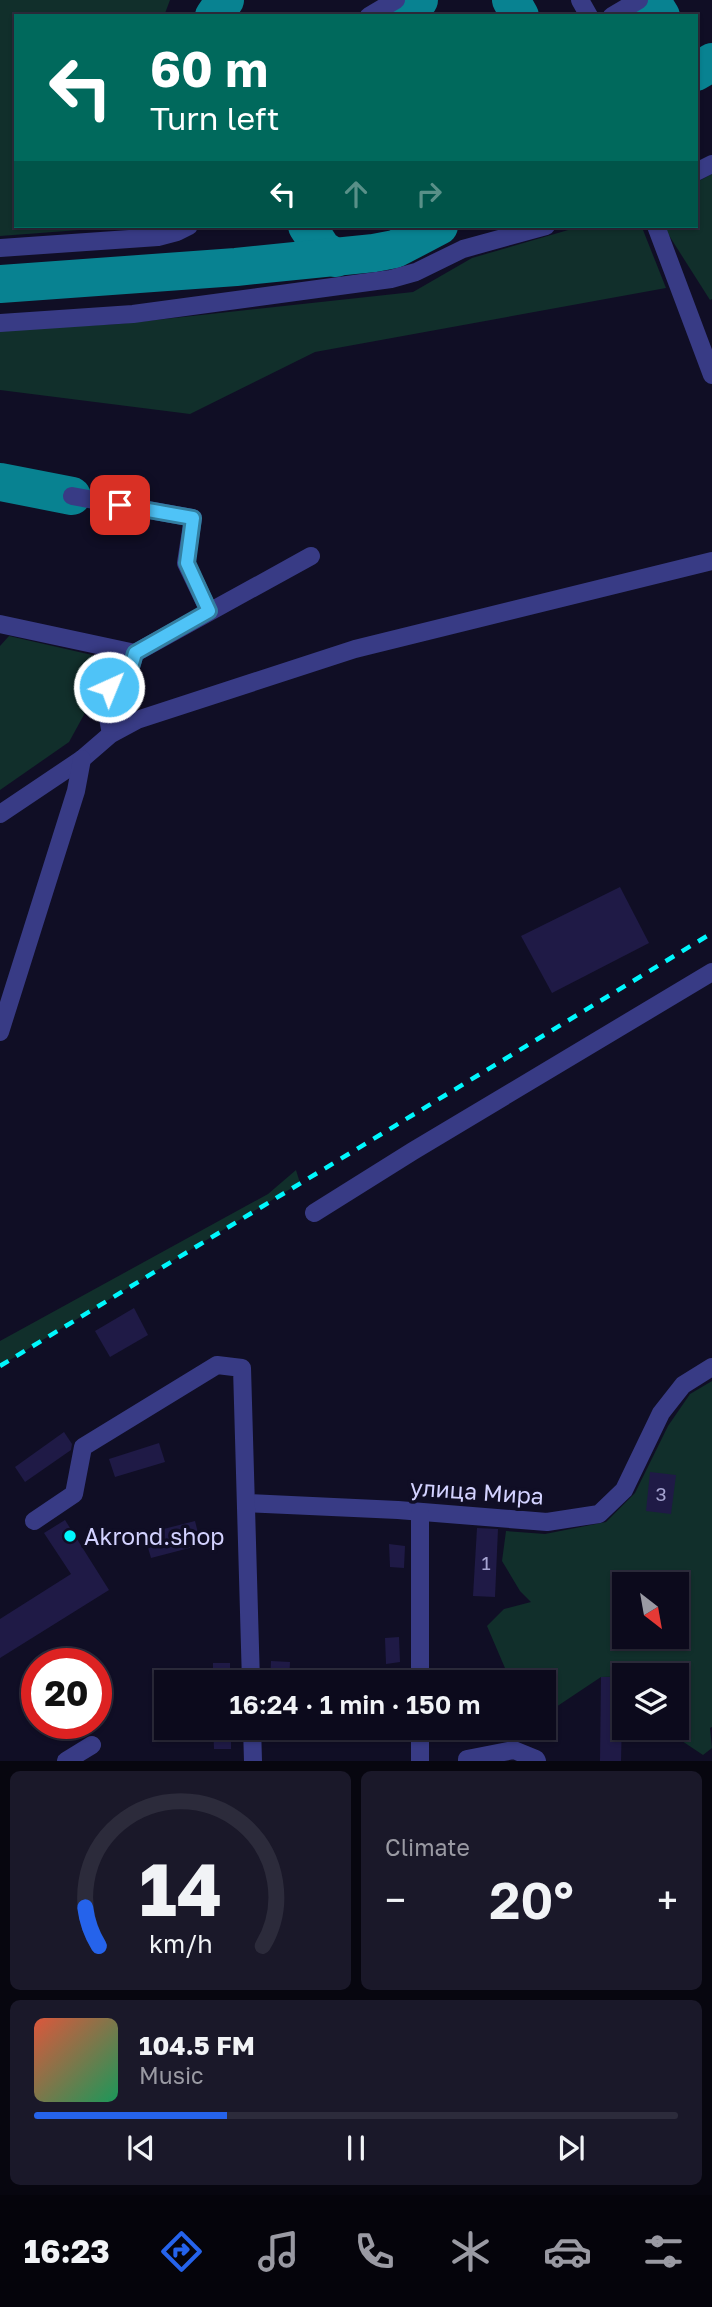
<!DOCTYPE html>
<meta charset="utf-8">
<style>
body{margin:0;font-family:"Golos Text",sans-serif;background:#1a1829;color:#f1f3f6;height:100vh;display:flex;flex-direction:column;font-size:26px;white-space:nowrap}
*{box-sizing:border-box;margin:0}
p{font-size:23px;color:#9a9aa3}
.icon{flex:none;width:38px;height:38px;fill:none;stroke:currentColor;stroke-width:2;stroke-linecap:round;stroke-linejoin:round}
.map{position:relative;height:1761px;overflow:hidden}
.drawer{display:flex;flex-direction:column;gap:10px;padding:10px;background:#07060f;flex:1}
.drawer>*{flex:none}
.banner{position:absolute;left:14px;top:14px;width:684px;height:214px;border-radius:0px;box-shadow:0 2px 5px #0004,0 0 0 2px #2c2b3b;background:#00695c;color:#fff;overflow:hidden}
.needle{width:46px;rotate:149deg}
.buttons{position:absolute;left:612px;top:1572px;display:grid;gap:14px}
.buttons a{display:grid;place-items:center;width:77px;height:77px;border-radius:0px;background:#0c0a1c;box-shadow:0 2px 5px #0004,0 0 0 2px #2c2b3b;font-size:35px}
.speed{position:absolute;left:21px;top:1648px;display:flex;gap:14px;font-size:35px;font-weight:700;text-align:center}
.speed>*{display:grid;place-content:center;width:91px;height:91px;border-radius:50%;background:#0c0a1c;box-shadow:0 2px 5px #0004,0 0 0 2px #2c2b3b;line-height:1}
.speed .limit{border:10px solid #d22;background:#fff;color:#111}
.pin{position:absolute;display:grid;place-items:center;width:60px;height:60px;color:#fff;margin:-30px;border-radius:14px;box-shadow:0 4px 10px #0006}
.me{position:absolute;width:77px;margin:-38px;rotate:44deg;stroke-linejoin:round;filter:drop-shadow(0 0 5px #0008)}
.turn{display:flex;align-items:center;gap:24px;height:147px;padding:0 21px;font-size:32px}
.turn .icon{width:91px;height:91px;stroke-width:2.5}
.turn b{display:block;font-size:49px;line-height:60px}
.lanes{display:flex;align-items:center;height:66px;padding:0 21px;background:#0003;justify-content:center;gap:35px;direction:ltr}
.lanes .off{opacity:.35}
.big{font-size:52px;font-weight:600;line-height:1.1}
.drawer .widget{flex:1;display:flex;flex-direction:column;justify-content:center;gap:10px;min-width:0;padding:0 24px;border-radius:10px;background:#1a1829}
.drawer .dial{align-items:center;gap:0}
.dial svg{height:182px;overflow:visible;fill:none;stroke:#2c2b3b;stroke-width:7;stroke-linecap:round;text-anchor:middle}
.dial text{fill:#f1f3f6;stroke:none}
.song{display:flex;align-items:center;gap:21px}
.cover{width:84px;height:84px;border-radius:10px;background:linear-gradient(135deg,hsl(10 70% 55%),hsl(150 70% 35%))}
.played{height:7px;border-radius:4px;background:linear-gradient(90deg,#2563eb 30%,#2c2b3b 30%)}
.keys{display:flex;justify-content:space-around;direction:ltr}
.heat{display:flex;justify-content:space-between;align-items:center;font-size:38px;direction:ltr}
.drawer .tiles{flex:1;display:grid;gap:10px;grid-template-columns:1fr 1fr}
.widget:last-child{grid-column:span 2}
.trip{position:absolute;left:154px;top:1670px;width:402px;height:70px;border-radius:0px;background:#0c0a1c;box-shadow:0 2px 5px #0004,0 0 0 2px #2c2b3b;font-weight:600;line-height:70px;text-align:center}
.dock{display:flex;height:112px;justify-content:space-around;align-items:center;background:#05040b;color:#9a9aa3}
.dock .icon{width:49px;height:49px}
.dock .current{color:#2563eb}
.dock b{font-size:32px;color:#f1f3f6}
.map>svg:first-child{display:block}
</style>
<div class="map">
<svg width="712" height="1761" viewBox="0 0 712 1761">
<rect width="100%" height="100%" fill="#100e25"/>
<g fill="#112f2b" fill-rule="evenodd">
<polygon points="0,0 170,0 164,16 16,16 16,226 106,226 106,228 0,236"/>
<polygon points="712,174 712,299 710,300 663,226 696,226 697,182"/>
<polygon points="582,226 638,226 643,230 666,288 315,352 190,414 0,390 0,330 119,324 413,292 472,258"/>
<polygon points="9,636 114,660 69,742 0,790 0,646"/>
<polygon points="296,1170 300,1183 0,1366 0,1341 268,1194"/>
<path d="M712,1381V1727L710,1728L712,1748L703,1755L664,1729L649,1736L637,1730L639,1727H677V1675L601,1677L553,1709L544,1710V1682H511L487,1626L504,1609L531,1602L520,1591L502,1561L506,1531L545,1534L606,1522L635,1493L668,1426L690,1394ZM625,1584H677V1636H625Z"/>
</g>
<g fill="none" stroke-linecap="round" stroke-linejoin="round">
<g stroke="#088291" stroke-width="38">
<polyline points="511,0 520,16"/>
<polyline points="651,0 661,16"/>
<polyline points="214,16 225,0"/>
<polyline points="410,16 412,7 419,0"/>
<polyline points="696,72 712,62"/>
<polyline points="307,226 322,249 336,258"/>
<polyline points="0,284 236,267 374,253 395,249 439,226"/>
<polyline points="0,482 72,496"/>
</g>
</g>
<g fill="#1f1a46">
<polygon points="620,887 649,943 552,993 521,936"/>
<polygon points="134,1308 148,1335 110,1357 95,1331"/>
<polygon points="64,1432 72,1444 71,1450 25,1482 15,1467"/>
<polygon points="159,1443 165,1462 115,1477 109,1459"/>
<polygon points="650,1472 676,1475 671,1514 646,1511"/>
<polygon points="65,1520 109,1590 0,1658 0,1619 71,1574 44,1533"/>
<polygon points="195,1521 201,1545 151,1558 144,1534"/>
<polygon points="477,1528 498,1529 495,1597 473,1596"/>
<polygon points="389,1544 405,1546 404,1568 390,1567"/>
<polygon points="399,1637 400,1662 386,1664 385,1638"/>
<polygon points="271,1661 290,1662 289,1682 270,1682"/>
<rect x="213" y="1663" width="17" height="19"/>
<polygon points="601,1677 623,1677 621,1761 600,1761"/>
<polygon points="213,1727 231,1727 231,1749 214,1749"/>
</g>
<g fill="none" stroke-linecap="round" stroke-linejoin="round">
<g stroke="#383b85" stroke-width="18">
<polyline points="580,0 589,16"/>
<polyline points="369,16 396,0"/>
<polyline points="612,16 639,0"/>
<polyline points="696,172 712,164"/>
<polyline points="656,226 712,375"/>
<polyline points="0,248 158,237 177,232 189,226"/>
<polyline points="0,323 133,314 391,279 416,272 463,249 546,226"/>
<polyline points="72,496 193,518 186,563 209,611"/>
<polyline points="0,624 135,653"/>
<polyline points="111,734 108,718 109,687 129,674 135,653 311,556"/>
<polyline points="0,814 82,759 111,734 137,720 355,649 712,561"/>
<polyline points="0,1032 76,791 82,759"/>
<polyline points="314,1213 413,1151 712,972"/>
<polyline points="246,1503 398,1510 547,1522 599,1514 624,1490 661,1413 683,1385 712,1367"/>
<polyline points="420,1512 420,1682"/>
<polyline points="34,1521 74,1494 83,1447 217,1365 242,1368 251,1682"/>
<polyline points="252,1727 253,1761"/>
<polyline points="420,1727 420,1761"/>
<polyline points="66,1761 92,1745"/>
<polyline points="467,1761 467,1759 514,1750 536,1759 537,1761"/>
</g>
<polyline stroke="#00f7fd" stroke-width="4.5" stroke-dasharray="10 9" stroke-linecap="butt" points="0,1366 712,933"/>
</g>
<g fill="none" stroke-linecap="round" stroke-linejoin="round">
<g stroke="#337fa1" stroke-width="18">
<polyline id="route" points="109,687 129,674 135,653 209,611 187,563 193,518 120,505"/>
</g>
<use href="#route" stroke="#4fc3f7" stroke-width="12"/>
</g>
<circle fill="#00f7fd" stroke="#100e25" stroke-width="2.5" cx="70" cy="1536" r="7"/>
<g text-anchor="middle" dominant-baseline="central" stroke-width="7" stroke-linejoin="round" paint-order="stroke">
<g font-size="19" fill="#a6a4d1">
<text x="661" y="1493">3</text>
<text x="486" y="1562">1</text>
</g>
<g font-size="23" fill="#d3d2ff" stroke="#100e25">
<text transform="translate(477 1491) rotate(4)">улица Мира</text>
</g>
<g font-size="23" fill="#d3d2ff" stroke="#100e25" text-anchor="start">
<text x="84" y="1536">Akrond.shop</text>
</g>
</g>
</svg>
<div class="buttons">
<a><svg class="needle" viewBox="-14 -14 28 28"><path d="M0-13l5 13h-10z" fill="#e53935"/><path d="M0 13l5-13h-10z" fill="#9a9aa3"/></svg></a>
<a><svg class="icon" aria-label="layers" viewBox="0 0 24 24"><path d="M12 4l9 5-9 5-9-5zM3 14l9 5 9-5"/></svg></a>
</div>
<div class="speed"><div class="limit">20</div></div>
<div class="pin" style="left:120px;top:505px;background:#d93025"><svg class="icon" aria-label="arrive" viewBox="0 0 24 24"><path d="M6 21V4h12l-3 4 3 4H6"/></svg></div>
<svg class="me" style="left:109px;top:687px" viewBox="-20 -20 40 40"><circle r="17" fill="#4fc3f7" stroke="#fff" stroke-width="3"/><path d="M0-11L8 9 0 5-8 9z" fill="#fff"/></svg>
<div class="trip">16:24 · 1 min · 150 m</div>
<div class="banner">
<div class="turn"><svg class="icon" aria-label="left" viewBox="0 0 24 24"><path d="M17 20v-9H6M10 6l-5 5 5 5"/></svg><div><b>60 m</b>Turn left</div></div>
<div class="lanes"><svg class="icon" aria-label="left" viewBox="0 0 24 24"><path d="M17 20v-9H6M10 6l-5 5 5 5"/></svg><svg class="icon off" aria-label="ahead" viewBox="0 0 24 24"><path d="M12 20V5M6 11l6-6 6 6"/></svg><svg class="icon off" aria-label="right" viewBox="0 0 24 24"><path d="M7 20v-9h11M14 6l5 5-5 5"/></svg></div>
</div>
</div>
<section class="drawer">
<div class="tiles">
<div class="widget dial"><svg viewBox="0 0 100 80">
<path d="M14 69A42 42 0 1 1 86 69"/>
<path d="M14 69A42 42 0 0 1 8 52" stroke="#2563eb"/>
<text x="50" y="56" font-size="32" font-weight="700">14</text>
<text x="50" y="72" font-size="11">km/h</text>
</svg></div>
<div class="widget"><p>Climate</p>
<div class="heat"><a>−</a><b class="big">20°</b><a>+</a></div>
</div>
<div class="widget">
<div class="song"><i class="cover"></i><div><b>104.5 FM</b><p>Music</p></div></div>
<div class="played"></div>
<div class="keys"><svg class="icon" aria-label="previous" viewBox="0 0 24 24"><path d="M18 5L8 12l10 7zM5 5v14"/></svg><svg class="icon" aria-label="pause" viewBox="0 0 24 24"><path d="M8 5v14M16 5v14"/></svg><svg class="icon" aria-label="next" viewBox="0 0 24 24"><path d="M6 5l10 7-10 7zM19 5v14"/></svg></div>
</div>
</div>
</section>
<nav class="dock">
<b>16:23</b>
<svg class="icon current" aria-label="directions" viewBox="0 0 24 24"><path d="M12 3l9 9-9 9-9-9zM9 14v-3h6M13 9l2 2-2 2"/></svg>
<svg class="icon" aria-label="music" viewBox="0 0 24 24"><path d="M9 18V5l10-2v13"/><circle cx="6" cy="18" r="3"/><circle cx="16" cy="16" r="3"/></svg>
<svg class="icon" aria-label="phone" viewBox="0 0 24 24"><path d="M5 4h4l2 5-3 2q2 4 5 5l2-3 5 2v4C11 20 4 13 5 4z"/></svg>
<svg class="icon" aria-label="climate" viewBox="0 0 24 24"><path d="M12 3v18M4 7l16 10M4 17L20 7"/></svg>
<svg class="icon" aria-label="car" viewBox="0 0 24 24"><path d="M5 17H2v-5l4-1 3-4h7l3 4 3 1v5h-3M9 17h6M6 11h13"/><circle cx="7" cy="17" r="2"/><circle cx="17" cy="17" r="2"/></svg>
<svg class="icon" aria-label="filters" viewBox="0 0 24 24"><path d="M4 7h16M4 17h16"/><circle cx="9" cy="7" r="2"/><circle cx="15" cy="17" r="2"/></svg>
</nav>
